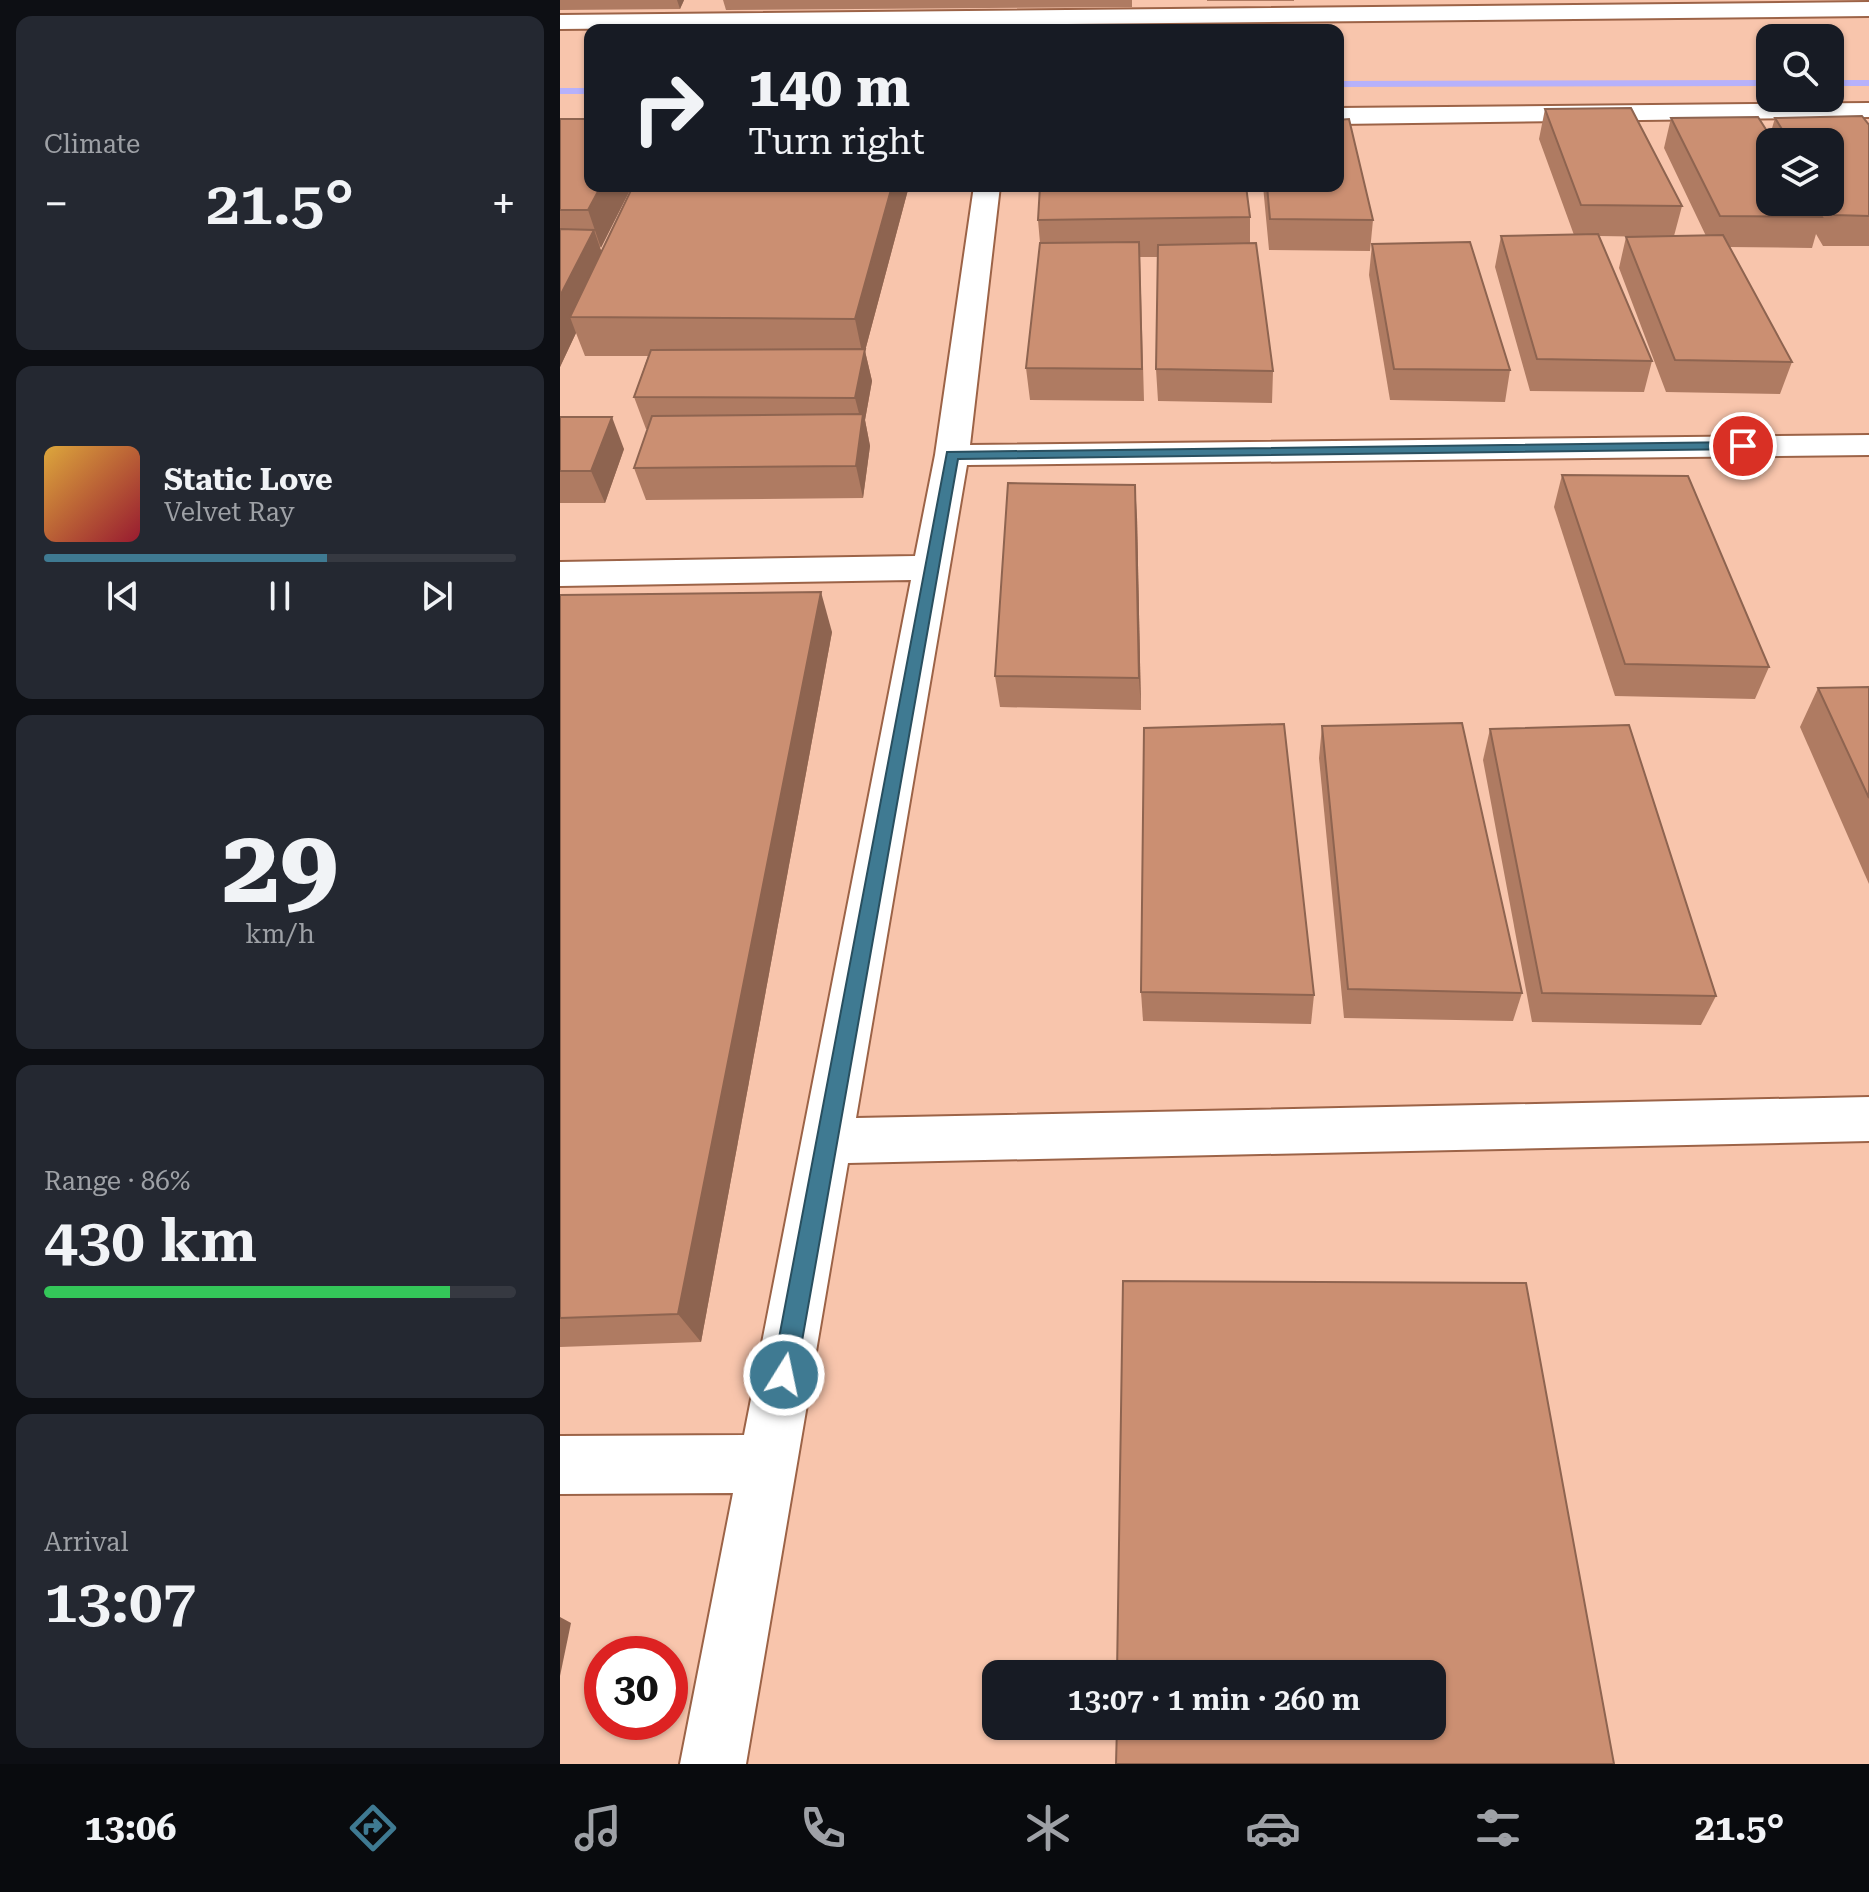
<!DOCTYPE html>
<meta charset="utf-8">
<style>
body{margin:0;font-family:"Roboto Serif",serif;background:#242831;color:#f1f3f6;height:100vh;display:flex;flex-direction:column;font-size:30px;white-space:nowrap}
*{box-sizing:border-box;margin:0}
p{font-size:26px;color:#9ea1a6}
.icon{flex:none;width:44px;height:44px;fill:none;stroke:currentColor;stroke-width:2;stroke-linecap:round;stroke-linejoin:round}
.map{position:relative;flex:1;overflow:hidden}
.sheet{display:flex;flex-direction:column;gap:16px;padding:16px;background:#0d0f14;width:560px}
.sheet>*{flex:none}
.guide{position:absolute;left:24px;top:24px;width:760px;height:168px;border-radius:16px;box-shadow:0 2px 6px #0004;background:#171b24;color:#f1f3f6;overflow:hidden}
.controls{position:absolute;left:1196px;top:24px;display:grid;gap:16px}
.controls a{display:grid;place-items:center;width:88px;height:88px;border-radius:16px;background:#171b24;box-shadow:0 2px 6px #0004;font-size:40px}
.speed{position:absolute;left:24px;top:1636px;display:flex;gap:16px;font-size:40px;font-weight:700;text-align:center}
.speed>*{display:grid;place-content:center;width:104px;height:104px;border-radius:50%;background:#171b24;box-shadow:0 2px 6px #0004;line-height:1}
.speed .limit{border:12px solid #d22;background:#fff;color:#111}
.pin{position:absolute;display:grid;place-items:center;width:68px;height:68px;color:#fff;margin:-34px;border:4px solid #fff;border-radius:50%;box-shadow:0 2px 8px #0007}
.me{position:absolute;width:88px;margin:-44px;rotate:10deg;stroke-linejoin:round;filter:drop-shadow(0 0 6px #0008)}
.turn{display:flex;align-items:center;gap:28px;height:168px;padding:0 32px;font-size:36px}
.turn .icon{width:104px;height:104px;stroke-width:2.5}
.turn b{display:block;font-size:56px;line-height:68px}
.big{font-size:60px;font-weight:600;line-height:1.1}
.sheet .card{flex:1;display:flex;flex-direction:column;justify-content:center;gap:12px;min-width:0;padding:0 28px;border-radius:16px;background:#242831}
.sheet .dial{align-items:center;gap:0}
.dial b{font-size:104px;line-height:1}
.song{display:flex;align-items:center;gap:24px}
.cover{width:96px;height:96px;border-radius:12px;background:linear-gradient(135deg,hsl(40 70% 55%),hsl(350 70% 35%))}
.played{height:8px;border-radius:4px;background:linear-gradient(90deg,#3f7a92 60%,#363941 60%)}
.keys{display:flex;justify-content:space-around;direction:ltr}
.heat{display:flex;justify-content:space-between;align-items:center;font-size:44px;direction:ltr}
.charge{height:12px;border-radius:6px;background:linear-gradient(90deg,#34c759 86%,#363941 0)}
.trip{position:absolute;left:422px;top:1660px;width:464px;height:80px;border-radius:16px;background:#171b24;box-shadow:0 2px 6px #0004;font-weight:600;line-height:80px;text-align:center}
.tab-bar{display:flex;height:128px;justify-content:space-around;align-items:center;background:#090b0e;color:#9ea1a6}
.tab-bar .icon{width:56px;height:56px}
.tab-bar .active{color:#3f7a92}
.tab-bar b{font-size:36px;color:#f1f3f6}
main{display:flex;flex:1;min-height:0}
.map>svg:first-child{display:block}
</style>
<main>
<section class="sheet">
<div class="card"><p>Climate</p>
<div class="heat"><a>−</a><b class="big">21.5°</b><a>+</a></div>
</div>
<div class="card">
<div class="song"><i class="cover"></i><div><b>Static Love</b><p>Velvet Ray</p></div></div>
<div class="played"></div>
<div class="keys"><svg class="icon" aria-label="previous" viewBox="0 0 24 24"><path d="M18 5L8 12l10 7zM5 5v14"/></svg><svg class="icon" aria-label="pause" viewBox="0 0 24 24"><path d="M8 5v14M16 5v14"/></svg><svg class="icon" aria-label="next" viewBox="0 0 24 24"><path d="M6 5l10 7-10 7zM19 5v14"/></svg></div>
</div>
<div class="card dial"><b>29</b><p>km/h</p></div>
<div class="card"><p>Range · 86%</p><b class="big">430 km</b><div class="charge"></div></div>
<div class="card"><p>Arrival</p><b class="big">13:07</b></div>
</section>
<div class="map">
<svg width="1309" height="1764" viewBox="0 0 1309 1764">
<rect width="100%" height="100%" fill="#f8c5ac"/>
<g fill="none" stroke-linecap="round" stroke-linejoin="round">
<g fill="#b6b1fb" fill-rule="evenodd">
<polygon points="1210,80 1210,86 778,87 778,81"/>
<rect x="1270" y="80" width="39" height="6"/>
<rect x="0" y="88" width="30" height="6"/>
</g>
<g stroke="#9c6347" stroke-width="4">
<g id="minor">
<polygon points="1309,2 1309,16 0,29 0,15"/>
<polygon points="1309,103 1309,117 778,124 778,108"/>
<polygon points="414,186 440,186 410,445 1309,435 1309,455 407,465 296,1118 1309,1097 1309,1141 288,1163 186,1764 120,1764 173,1493 0,1494 0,1436 184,1435 351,580 0,586 0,562 355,556 375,455"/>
</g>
</g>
<use href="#minor" fill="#fff" fill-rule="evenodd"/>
</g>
<g fill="#af7b62" fill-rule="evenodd">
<polygon points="0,0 124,0 120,9 0,10"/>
<polygon points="163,0 572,0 572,7 166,10"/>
<rect x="647" y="0" width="87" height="1"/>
<path d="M985,109L1122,206L1114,236H1146L1104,148L1111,118L1210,135L1215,118L1309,125V124V246H1263L1256,234L1252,248L1169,247L1232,362L1220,394L1106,392L1059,268L1066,237H1103L1039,236L1092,361L1084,392L970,391L935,267L941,236L1014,235L979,139ZM1210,142H1270V202H1210Z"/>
<polygon points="0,119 30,186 72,186 40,248 42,252 73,186 349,186 305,351 312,381 305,420 310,446 303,498 86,500 74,468 88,429 86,429 74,397 88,356 25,356 16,333 0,367"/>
<polygon points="703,186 778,186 813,220 810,251 709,250"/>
<polygon points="690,217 690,243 713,371 712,403 598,401 596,369 598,257 580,257 584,401 470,400 466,368 480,243 478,220"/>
<polygon points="812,244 950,370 945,402 830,400 809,275"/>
<polygon points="0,417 64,449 45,503 0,503"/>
<polygon points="1002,475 1209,667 1195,699 1055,696 994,507"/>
<polygon points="577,517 581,710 440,707 435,676"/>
<polygon points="0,595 272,632 141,1342 0,1347"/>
<polygon points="1309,687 1309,884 1240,727 1258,688"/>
<polygon points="762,726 962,993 953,1021 784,1018 759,758"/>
<polygon points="930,729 1156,996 1141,1025 972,1022 923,760"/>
<polygon points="581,992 754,995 751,1024 583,1021"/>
</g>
<g fill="#8e6450">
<polygon points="117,0 124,0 120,9"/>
<polygon points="41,186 72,186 41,248 28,210"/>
<polygon points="332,186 349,186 305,351 312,381 305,420 310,446 303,498 296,466 302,425 295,398 303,357 295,319"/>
<polygon points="34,230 47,268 10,317 16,333 0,367 0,296"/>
<polygon points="52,417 64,449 45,503 31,471"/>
<polygon points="575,485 577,517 581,710 579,678"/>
<polygon points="261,592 272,632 141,1342 118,1314"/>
<polygon points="0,1617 11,1623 0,1676"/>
</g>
<g fill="#cb8f72" stroke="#8e6450" stroke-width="2">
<polygon points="1071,108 1122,206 1021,205 985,109"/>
<polygon points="1302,116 1309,125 1309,216 1274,215 1266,202 1270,202 1270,142 1230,142 1215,118"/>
<polygon points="1198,117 1214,142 1210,142 1210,202 1253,202 1262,217 1160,216 1111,118"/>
<polygon points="0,119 30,119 30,186 41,186 28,210 0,210"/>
<polygon points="789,119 813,220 710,219 707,186 778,186 778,120"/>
<polygon points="73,186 332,186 295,319 10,317"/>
<polygon points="480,186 686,186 690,217 478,220"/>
<polygon points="0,229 34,230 0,296"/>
<polygon points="1038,234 1092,361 977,359 941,236"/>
<polygon points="1163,235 1232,362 1115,360 1066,237"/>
<polygon points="579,242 582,369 466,368 480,243"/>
<polygon points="910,242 950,370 834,369 812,244"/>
<polygon points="696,243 713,371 596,369 598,245"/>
<polygon points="305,349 295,398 74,397 91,350"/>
<polygon points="303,414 296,466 74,468 92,416"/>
<polygon points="0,417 52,417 31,471 0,471"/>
<polygon points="1002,475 1128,476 1209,667 1065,664"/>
<polygon points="448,483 575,485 579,678 435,676"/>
<polygon points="261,592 118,1314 0,1318 0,595"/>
<polygon points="1309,687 1309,798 1258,688"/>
<polygon points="902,723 962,993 788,989 762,726"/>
<polygon points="724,724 754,995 581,992 584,728"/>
<polygon points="1069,725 1156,996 982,993 930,729"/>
<polygon points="563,1281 966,1283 1054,1764 556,1764 557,1726 872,1726 872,1674 557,1674"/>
</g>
<polygon fill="#3f7a92" stroke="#294f5f" stroke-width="2" points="1183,442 1189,446 1187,449 398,459 236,1375 232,1384 224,1387 216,1384 212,1375 387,452"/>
</svg>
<div class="controls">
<a><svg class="icon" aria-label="search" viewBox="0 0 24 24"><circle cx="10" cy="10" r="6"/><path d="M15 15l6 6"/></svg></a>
<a><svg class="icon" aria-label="layers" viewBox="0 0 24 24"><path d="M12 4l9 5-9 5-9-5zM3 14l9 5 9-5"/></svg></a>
</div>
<div class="speed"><div class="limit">30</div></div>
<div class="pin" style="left:1183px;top:446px;background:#d93025"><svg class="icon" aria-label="arrive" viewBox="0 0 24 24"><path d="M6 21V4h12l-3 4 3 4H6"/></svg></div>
<svg class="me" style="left:224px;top:1375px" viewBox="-20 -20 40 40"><circle r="17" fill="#3f7a92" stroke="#fff" stroke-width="3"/><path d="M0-11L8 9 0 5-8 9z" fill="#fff"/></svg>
<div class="trip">13:07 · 1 min · 260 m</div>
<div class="guide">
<div class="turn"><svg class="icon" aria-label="right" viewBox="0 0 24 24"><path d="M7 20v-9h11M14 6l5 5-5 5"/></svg><div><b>140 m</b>Turn right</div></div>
</div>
</div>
</main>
<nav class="tab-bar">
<b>13:06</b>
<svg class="icon active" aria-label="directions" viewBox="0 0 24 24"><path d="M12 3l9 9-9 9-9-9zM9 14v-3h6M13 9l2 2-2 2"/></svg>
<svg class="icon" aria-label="music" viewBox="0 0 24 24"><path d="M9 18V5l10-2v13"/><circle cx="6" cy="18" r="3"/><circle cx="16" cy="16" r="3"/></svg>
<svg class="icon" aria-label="phone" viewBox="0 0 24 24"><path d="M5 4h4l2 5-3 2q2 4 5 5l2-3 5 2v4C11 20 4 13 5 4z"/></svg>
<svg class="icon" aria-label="climate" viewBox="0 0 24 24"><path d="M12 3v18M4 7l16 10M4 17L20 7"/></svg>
<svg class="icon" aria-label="car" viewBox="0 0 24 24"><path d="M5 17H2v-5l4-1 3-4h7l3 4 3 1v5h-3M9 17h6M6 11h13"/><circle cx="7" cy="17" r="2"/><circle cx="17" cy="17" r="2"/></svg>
<svg class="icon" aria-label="filters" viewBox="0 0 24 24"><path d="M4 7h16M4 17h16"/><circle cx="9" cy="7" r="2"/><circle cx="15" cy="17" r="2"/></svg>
<b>21.5°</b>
</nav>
